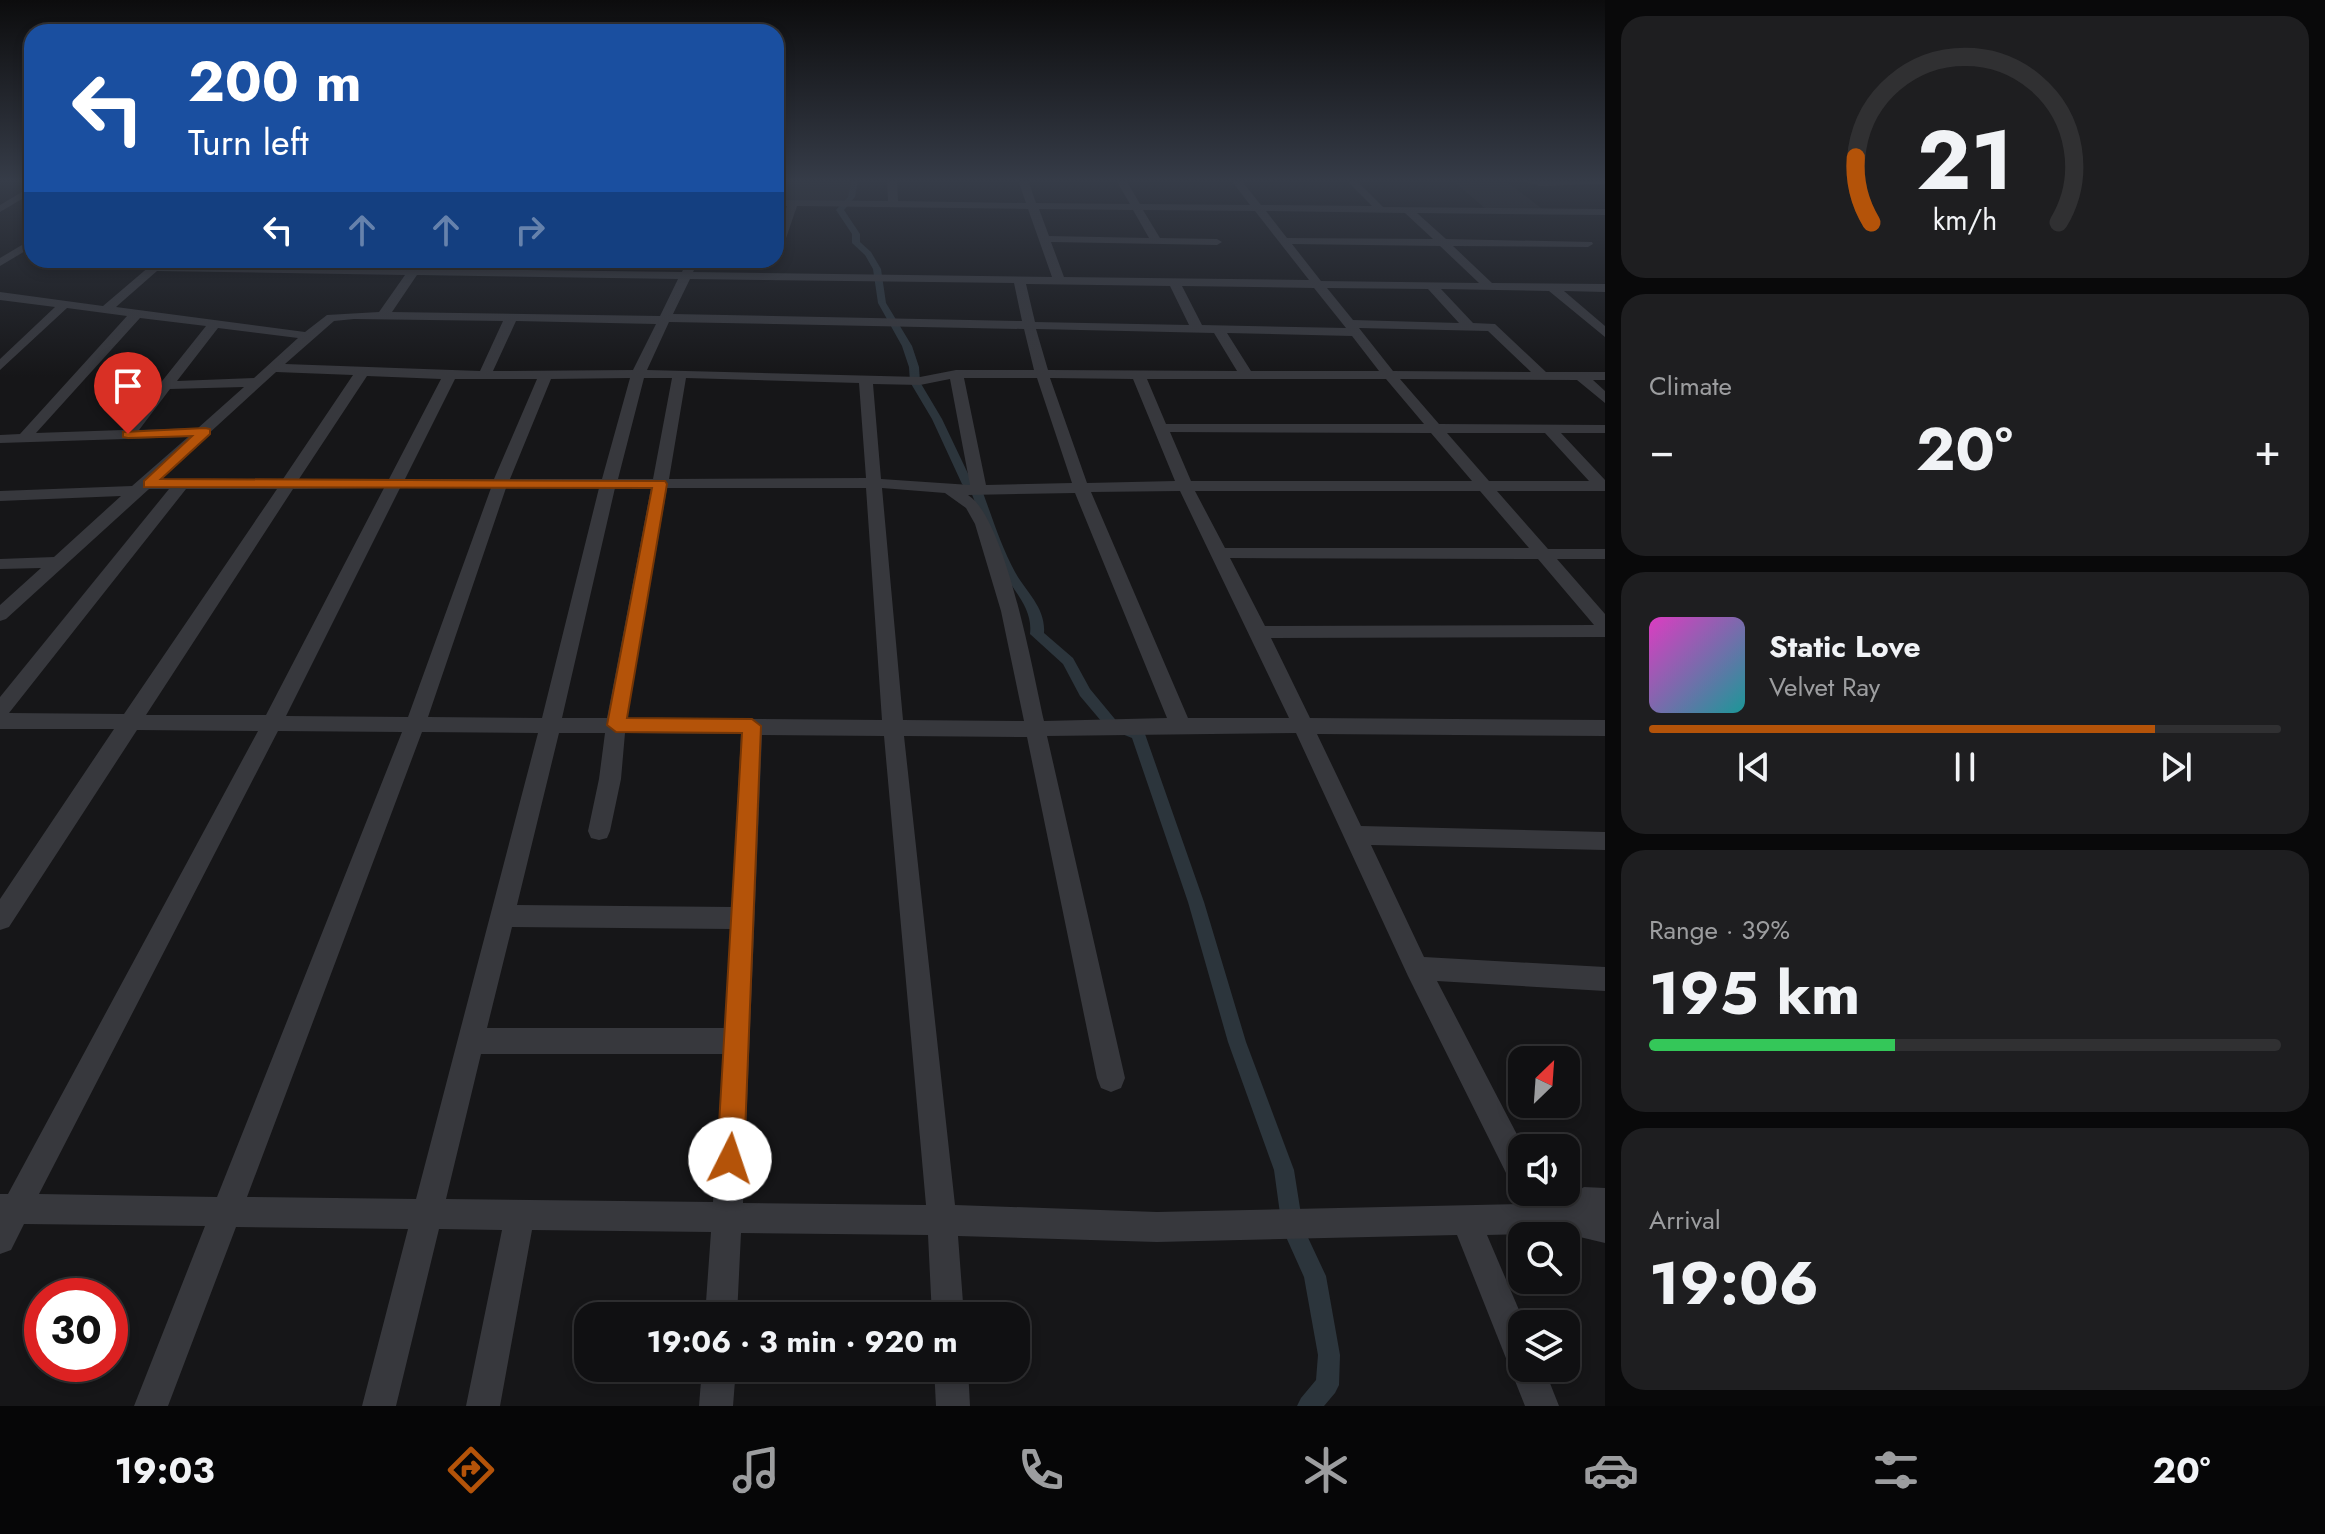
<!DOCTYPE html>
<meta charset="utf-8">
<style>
body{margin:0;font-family:Jost,sans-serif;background:#1e1e20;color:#f1f3f6;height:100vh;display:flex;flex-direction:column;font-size:30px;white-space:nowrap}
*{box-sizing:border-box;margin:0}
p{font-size:26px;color:#9c9d9f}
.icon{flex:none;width:44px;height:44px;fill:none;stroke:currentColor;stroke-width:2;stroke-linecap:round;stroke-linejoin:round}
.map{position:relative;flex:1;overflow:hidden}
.panel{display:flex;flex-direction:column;gap:16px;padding:16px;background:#09090a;width:720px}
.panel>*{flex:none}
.banner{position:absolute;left:24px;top:24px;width:760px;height:244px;border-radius:24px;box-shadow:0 4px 12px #0003,0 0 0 2px #303032;background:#1a4fa0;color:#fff;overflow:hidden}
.needle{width:52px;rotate:25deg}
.controls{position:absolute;left:1508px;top:1046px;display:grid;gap:16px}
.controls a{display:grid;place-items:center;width:72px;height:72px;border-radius:16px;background:#101012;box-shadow:0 4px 12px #0003,0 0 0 2px #303032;font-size:40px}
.speed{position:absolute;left:24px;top:1278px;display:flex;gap:16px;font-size:40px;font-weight:700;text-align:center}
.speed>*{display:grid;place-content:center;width:104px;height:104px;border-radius:50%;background:#101012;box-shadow:0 4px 12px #0003,0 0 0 2px #303032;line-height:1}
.speed .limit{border:12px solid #d22;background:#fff;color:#111}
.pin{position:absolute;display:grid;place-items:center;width:68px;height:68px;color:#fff;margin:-82px -34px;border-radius:50% 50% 50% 0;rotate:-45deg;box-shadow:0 0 8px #0007}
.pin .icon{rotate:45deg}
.me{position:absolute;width:88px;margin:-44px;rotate:4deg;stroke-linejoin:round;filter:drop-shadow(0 0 6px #0008)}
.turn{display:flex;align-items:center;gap:28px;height:168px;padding:0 32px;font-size:36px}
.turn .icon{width:104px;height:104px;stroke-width:2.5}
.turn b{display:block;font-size:56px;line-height:68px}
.lanes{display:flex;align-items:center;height:76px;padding:0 32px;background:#0003;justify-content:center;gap:40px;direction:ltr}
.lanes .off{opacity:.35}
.big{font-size:60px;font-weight:700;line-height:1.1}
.panel .tile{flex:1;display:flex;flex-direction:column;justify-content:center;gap:12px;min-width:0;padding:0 28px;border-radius:24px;background:#1e1e20}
.panel .dial{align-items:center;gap:0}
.dial svg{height:208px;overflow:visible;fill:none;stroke:#303032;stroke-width:7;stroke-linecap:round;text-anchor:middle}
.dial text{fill:#f1f3f6;stroke:none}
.song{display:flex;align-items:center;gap:24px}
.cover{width:96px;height:96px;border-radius:12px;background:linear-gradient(135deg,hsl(310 70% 55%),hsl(180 70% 35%))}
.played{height:8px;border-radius:4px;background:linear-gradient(90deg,#b45309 80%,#303032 80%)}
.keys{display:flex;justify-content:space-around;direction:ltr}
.heat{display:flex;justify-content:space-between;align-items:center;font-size:44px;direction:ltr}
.charge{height:12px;border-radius:6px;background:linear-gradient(90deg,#34c759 39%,#303032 0)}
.trip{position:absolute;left:574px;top:1302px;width:456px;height:80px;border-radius:24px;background:#101012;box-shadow:0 4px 12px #0003,0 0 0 2px #303032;font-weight:700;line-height:80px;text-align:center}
.dock{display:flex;height:128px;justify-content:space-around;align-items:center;background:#060607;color:#9c9d9f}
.dock .icon{width:56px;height:56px}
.dock .current{color:#b45309}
.dock b{font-size:36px;color:#f1f3f6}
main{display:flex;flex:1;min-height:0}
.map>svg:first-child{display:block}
</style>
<main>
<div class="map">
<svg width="1605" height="1406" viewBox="0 0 1605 1406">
<rect width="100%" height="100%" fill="#161618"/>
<g fill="#222225">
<polygon points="776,180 855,180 855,182 850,196 843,202 776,201"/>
<polygon points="1452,180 1506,181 1545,211 1487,210"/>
</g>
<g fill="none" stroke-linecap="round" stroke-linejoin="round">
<path fill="#2c353c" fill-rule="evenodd" d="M852,180H858L855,197L844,210L860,234V242L871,252L881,269L886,303L912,346L919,367L920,382L942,419L972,482L982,490C992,517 1001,546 1015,572C1026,592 1046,608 1044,633L1073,658L1090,689L1119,724L1143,730L1145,734L1204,902L1246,1042L1294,1170L1303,1227L1326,1276L1340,1355L1339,1385L1335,1393L1324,1406H1297L1301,1398L1316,1380L1318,1355L1304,1277L1282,1228L1274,1170L1228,1042L1188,902L1132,738L1107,728L1080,696L1063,664L1030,634C1033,609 1015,593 1004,573C990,548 982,518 971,492L962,484L932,419L910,382L909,367L902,346L878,303L873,269L865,255L852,243V234L836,210L848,197Z"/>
<g fill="#37383d" fill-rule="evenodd">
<path d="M887,180H897L898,201L1026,203L1018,180H1028L1036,203L1130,204L1116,180H1126L1140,204L1250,205L1231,180H1241L1261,205L1372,206L1346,180H1356L1383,207L1605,209V215L1417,213L1446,239L1592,242L1593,244L1588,247L1453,246L1492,283L1605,284V292L1564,291L1605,326V337L1549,291L1441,289L1473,323L1495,324L1546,372H1605V380H1593L1605,391V403L1577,380L1400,379L1439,424L1605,425V433H1561L1605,480V491H1497L1548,549H1605V559H1557L1605,614V637L1271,638L1310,718L1605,720V736L1317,734L1361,826L1605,832V850L1371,845L1424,957L1605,967V991L1437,981L1524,1148L1522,1192H1547L1553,1203H1558L1584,1187L1605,1188V1243L1563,1233L1487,1235L1525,1324H1522V1368H1544L1559,1406H1525L1457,1235L1157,1242L958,1236L964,1316H932L928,1235L741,1233L737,1316H705L711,1232L532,1230L500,1406H466L502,1230L439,1229L396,1406H362L408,1229L236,1227L168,1406H134L205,1226L24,1224L11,1250L0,1254V1194H8L258,731L137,730L9,927L0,930V899L114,729H0V697L169,489H149L6,619L0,621V605L41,568L0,569V559L54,557L121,496L0,501V491L132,486L188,437L0,443V435L20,434L127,316L67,308L0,370V359L55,307L0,300V292L103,306L157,260H170L165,265L682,272L687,260H699L693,272L1052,277L1028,209L797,206L782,250L776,253V235L787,206H776V200L888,201ZM1039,209L1133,210L1149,238L1049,236ZM1143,210L1255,211L1309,280L1064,277L1051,242L1217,245L1222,242L1217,239L1160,238ZM1266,211L1405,213L1433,239L1287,238ZM1292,244L1440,246L1479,283L1321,281ZM157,271L405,275L379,312L327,315L305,332L116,307ZM417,275L678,279L660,316L392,312ZM690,279L1014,283L1022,321L673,314ZM1026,284L1170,286L1189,325L1035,322ZM1182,286L1314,288L1346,328L1202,325ZM1327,288L1428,289L1459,323L1353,320ZM140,318L206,326L123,430L36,433ZM354,319L503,321L480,371L285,364L334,321ZM516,321L656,324L633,370L493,371ZM669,322L1024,329L1034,370H956L920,377L647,370ZM218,328L298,338L254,378L177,381ZM1359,328L1488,331L1531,372L1393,371ZM1036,329L1214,333L1237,371L1048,370ZM1227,333L1352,336L1379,371H1251ZM276,372L353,375L283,479H159ZM367,376L441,379L389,479H299ZM630,378L602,479H510L551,379ZM644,378H672L653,479H618ZM686,378L859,383L866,478L669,479ZM964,378H1037L1072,483L986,485ZM1050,378L1133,379L1175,481L1087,483ZM455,379H537L494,479H405ZM950,379L970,485L881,479L873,384L920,385ZM1147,379H1386L1424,424H1166ZM244,387L198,428L139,430L170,389ZM1170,432L1431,433L1472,481H1191ZM1447,433H1545L1589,481H1489ZM384,488L266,715H146L293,489ZM400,488H491L408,717L286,716ZM506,488H599L542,718L428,717ZM615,488H651L607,718H562ZM667,488H866L882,720L627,718ZM882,488L945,493L966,508L975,524L1001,611L1024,721L903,720ZM186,489H277L124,714L9,713ZM1180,491L1289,718H1188L1091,492ZM1195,491H1480L1529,548H1225ZM1075,493L1167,718L1044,721C1033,673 1006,519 968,495ZM1230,558L1538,559L1594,625L1265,626ZM278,731L402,732L217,1197L39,1194ZM422,732L538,733L416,1199L247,1197ZM559,733H605L599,779L588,831L591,838L599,840L607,838L610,831L621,779L625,733L741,734L732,907L517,905ZM1296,733L1408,976L1512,1185L1518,1188L1516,1192L1521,1204L1157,1212L955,1205L904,736L1027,737L1097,1078L1101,1088L1111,1092L1121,1088L1125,1078L1047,736ZM762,735L884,736L926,1205L743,1203ZM512,927L731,929L725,1028H487ZM481,1054H724L713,1202L446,1199Z"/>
<polygon points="1520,180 1605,180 1605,184 1540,186"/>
<polygon points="32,186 32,193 0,212 0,205"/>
<polygon points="32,239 32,247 0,266 0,258"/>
<polygon points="702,1368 736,1368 733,1406 699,1406"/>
<polygon points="934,1368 968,1368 970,1406 936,1406"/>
</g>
</g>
<linearGradient id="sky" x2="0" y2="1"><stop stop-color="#0c0c0d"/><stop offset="0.48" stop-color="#363c48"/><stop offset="1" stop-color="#363c48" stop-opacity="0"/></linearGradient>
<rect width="1605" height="377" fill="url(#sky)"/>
<polygon fill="#b45309" stroke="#753606" stroke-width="2" points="205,428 210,429 210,434 161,479 665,481 667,484 627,718 752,719 761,726 744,1159 740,1169 730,1172 721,1169 717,1159 742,733 616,732 607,725 652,488 144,487 144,481 192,436 128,438 123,437 123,432"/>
</svg>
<div class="controls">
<a><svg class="needle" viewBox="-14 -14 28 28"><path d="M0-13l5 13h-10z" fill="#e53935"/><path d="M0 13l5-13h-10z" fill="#9c9d9f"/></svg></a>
<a><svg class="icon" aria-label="sound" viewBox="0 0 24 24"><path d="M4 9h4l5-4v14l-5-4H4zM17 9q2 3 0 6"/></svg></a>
<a><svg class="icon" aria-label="search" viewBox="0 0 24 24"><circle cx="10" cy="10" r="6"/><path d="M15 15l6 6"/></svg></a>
<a><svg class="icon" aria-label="layers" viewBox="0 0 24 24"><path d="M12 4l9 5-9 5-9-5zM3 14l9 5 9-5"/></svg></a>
</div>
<div class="speed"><div class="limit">30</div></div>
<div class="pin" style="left:128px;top:434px;background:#d93025"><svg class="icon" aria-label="arrive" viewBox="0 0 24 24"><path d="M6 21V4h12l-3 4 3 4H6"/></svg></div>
<svg class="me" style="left:730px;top:1159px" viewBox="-20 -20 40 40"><circle r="19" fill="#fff"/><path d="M0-13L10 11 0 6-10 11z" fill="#b45309"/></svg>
<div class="trip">19:06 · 3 min · 920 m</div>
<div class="banner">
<div class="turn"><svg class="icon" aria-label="left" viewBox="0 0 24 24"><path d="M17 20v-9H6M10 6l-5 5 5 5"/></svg><div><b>200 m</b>Turn left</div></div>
<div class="lanes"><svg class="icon" aria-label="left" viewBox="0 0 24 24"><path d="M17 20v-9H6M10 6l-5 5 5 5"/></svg><svg class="icon off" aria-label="ahead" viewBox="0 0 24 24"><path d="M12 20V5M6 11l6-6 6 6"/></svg><svg class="icon off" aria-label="ahead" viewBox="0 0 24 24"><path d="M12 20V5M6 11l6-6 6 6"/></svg><svg class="icon off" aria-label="right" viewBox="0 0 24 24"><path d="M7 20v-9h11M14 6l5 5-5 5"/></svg></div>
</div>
</div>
<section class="panel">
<div class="tile dial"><svg viewBox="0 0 100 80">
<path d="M14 69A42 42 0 1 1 86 69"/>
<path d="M14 69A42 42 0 0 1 8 44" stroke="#b45309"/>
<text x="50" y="56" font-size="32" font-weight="700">21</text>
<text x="50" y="72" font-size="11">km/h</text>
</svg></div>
<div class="tile"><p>Climate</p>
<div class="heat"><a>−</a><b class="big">20°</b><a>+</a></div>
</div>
<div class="tile">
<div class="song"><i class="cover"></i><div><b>Static Love</b><p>Velvet Ray</p></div></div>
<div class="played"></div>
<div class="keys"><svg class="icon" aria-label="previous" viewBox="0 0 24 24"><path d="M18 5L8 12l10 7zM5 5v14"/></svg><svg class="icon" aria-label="pause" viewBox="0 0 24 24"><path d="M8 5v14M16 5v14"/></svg><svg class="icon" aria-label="next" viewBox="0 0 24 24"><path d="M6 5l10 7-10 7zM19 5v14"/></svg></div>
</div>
<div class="tile"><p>Range · 39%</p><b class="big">195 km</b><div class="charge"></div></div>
<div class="tile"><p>Arrival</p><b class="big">19:06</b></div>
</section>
</main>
<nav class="dock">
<b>19:03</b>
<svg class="icon current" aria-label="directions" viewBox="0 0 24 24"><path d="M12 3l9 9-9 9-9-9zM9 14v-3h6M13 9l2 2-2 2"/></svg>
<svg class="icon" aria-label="music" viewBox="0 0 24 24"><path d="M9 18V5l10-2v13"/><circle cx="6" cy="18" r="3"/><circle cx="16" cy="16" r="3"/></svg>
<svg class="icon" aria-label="phone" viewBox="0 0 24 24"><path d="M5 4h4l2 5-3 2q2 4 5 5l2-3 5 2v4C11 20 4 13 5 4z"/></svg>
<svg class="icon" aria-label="climate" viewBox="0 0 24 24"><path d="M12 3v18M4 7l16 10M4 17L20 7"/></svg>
<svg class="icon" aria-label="car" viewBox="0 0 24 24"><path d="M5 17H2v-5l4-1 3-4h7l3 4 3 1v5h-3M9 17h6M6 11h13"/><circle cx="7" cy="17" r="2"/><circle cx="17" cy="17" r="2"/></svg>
<svg class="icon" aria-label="filters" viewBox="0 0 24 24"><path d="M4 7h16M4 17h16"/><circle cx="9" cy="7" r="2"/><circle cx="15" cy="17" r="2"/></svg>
<b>20°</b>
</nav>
